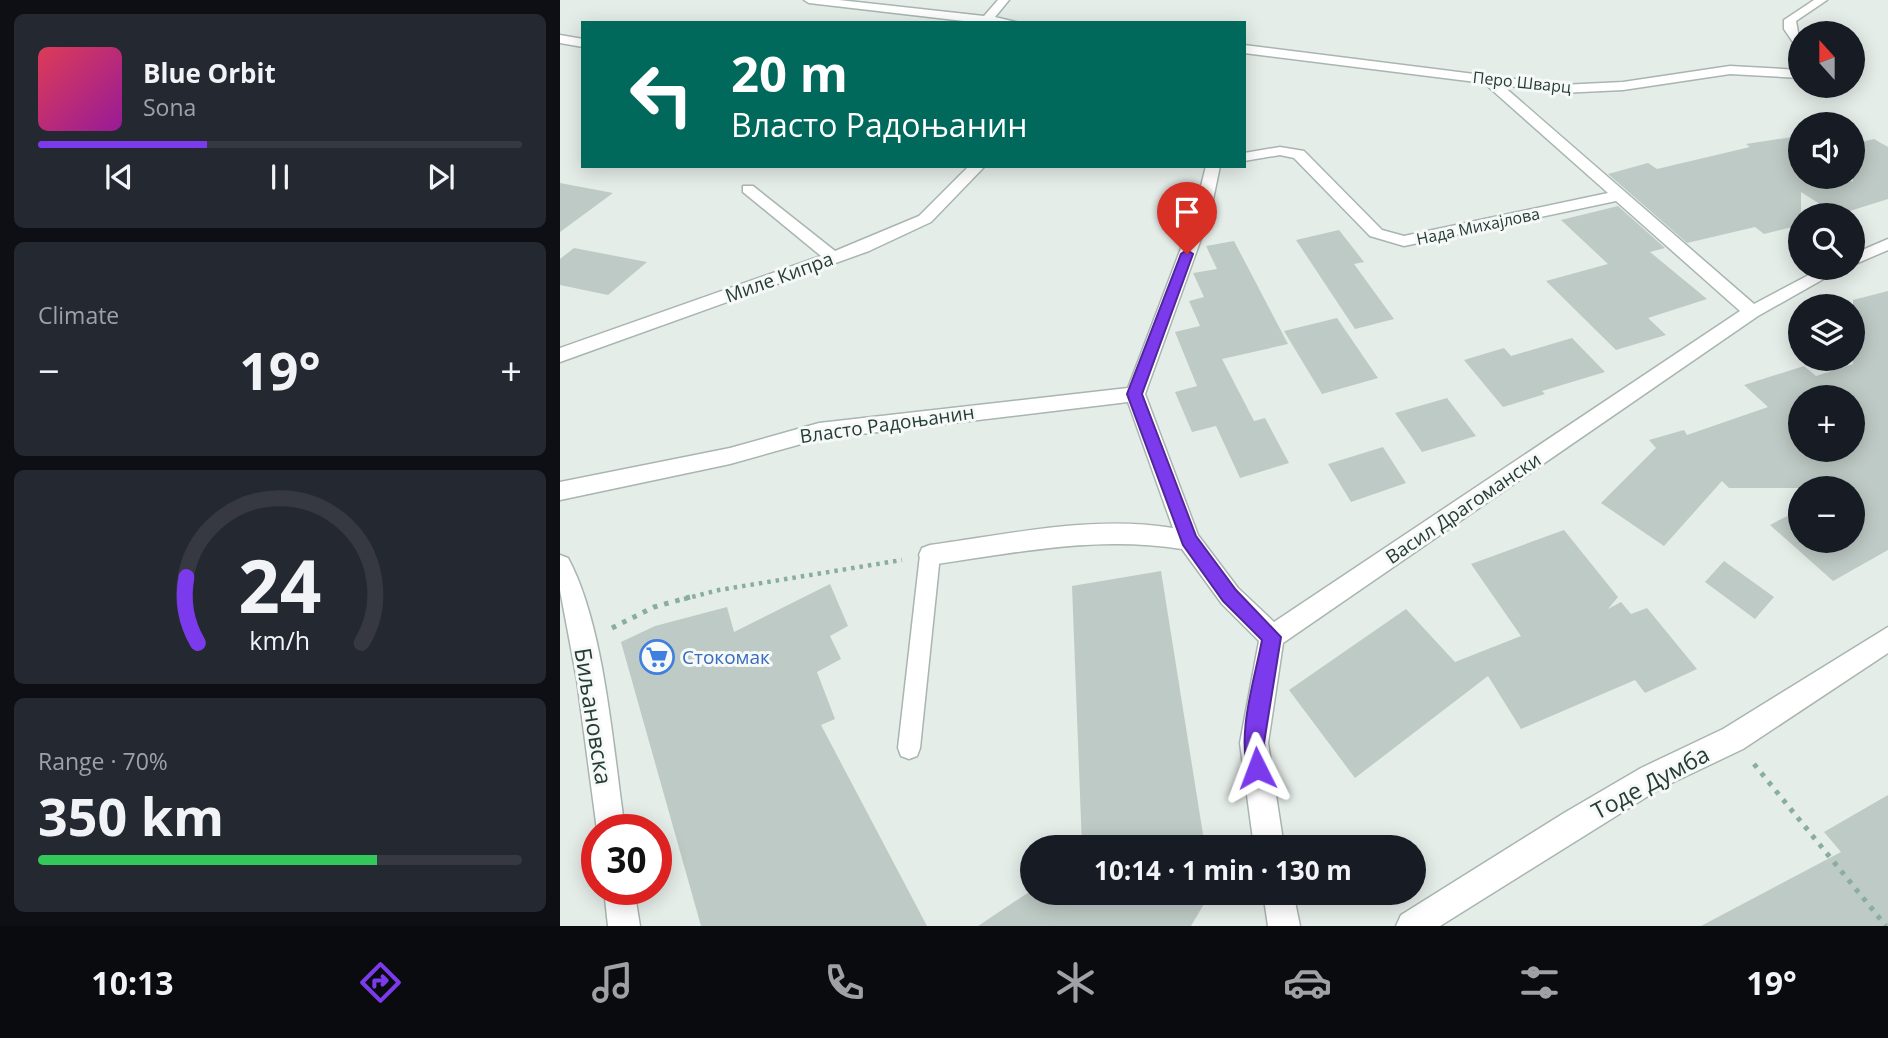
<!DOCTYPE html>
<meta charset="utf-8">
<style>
body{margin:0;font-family:"Open Sans",sans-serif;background:#242831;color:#f1f3f6;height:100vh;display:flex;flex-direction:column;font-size:26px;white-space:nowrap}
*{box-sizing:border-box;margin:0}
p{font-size:23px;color:#9ea1a6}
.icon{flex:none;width:38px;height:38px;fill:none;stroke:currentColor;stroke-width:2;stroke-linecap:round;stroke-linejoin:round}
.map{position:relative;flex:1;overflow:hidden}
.details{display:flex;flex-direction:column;gap:14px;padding:14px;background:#0d0f14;width:560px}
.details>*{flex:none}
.top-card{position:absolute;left:21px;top:21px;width:665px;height:147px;border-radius:0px;box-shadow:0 4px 18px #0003;background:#00695c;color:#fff;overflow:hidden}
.needle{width:46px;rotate:339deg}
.buttons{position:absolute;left:1228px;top:21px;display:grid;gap:14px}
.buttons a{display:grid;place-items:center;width:77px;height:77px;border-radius:50%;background:#171b24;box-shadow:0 4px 18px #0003;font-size:35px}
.speed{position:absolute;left:21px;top:814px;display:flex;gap:14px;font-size:35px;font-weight:700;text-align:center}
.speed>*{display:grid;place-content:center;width:91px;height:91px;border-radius:50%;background:#171b24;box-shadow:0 4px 18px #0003;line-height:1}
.speed .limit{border:10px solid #d22;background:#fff;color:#111}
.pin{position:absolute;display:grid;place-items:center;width:60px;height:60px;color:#fff;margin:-72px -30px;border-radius:50% 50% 50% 0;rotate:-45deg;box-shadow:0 0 7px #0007}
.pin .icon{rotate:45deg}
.me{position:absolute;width:77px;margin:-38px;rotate:357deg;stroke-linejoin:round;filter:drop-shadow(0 0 5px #0008)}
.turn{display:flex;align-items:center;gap:24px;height:147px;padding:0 35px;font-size:32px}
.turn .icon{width:91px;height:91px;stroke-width:2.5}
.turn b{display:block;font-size:49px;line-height:60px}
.big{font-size:52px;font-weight:700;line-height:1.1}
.details .tile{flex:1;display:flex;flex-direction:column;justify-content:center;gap:10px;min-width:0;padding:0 24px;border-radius:10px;background:#242831}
.details .dial{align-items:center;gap:0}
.dial svg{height:182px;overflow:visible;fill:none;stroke:#363941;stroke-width:7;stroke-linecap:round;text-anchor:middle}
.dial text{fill:#f1f3f6;stroke:none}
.song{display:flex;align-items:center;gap:21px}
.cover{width:84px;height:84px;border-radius:10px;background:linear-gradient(135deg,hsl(350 70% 55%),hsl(300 70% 35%))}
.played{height:7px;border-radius:4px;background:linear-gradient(90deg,#7c3aed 35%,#363941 35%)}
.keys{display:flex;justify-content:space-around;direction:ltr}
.heat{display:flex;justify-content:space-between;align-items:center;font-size:38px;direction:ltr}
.charge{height:10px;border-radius:5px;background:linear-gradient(90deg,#34c759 70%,#363941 0)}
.trip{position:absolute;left:460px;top:835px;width:406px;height:70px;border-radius:35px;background:#171b24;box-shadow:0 4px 18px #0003;font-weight:700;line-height:70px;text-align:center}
.tabs{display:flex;height:112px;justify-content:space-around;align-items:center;background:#090b0e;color:#9ea1a6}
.tabs .icon{width:49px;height:49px}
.tabs .current{color:#7c3aed}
.tabs b{font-size:32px;color:#f1f3f6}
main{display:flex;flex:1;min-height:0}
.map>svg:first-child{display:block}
</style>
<main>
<section class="details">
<div class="tile">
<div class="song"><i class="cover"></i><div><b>Blue Orbit</b><p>Sona</p></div></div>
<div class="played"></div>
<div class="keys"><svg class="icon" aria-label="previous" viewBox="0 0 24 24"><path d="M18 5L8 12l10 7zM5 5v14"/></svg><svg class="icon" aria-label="pause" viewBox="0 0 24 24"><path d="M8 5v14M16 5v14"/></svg><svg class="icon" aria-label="next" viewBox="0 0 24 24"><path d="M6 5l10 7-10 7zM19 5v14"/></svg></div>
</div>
<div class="tile"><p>Climate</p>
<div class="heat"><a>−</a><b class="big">19°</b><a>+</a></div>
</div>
<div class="tile dial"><svg viewBox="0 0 100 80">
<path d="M14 69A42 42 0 1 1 86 69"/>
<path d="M14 69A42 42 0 0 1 9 40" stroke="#7c3aed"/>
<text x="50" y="56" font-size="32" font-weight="700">24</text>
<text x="50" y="72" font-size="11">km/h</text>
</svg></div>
<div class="tile"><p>Range · 70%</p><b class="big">350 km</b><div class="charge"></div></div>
</section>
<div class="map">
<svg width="1328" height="926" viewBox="0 0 1328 926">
<rect width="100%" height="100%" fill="#e5ede9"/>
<g fill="#becac5" fill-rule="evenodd">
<polygon points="1232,137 1241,143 1241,177 1286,177 1293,182 1293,144 1314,139 1328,147 1328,199 1277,215 1241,192 1241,225 1204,234 1195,227 1127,243 1048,174 1088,163 1097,169 1190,147 1186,144"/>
<polygon points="0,183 53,193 0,232"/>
<polygon points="1058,206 1105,248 1090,252 1147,299 1088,318 1106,335 1056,350 986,281 1048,264 1001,220"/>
<polygon points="779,230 804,262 794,264 834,319 795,329 736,240"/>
<polygon points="674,241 728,344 662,359 694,421 705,418 729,463 680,478 656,426 632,432 615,392 637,386 615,332 640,326 629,301 644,297 633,273 657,269 646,246"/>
<polygon points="14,248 87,262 48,295 0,285 0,259"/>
<path d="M1328,291V550L1273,581L1210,525L1241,509V541H1293V488H1169L1162,481L1104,546L1041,503L1096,448L1089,440L1124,430L1127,435L1208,407L1184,385L1244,366L1256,376L1293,364V300ZM1241,397H1293V450H1241Z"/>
<polygon points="777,318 818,378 762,394 724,331"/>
<polygon points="1012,338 1045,372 982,391 985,394 943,407 904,360 944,348 951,356"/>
<polygon points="887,398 916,436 862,452 835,413"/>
<polygon points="823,447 846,483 791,502 768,464"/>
<polygon points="1004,530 1058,597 1048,609 1061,602 1071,614 1087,608 1137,669 1085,693 1075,680 961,729 928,676 795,778 729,690 846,609 895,662 961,636 911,564"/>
<polygon points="1164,561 1214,597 1195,619 1145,582"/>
<polygon points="601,571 645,847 522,847 512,586"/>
<polygon points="270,584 288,626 270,636 281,659 257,672 275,719 261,725 367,926 141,926 61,642 95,626 167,607 174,632"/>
<polygon points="1328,795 1328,926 1141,926 1281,852 1264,832"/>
<polygon points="472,890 472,892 651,892 631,926 418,926"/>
</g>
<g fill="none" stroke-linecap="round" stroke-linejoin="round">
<g stroke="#a8b5b0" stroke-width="3">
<polygon id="service" points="370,547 377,549 380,555 360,748 357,756 349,759 341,756 338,748 360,555 363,549"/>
</g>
<g stroke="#a8b5b0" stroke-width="3">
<g id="minor">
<polygon points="244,0 279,0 424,16 438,0 449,0 435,17 460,23 421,23 249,3"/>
<polygon points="1254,0 1267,0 1236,21 1241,49 1237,48 1224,29 1224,20"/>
<polygon points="0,35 23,39 23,47 0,43"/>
<path d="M684,45L1001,85L1063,82L1170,66L1241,70V78L1170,74L1063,90L1001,93L942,85L1194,304L1262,268H1283L1198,316L723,643L708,743L724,847H694L680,743L699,641L662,604L622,549C536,535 455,553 370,565L362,562L359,555L362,548L370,545C451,534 532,515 613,528L568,402L259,439L170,464L0,500V482L170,448L259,423L568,388L634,214L646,166H660L650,214L585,394L638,535L678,588L714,622L1180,311L1056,201L844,246L810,236L734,158L720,155L684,161V153L720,147L744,151L822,230L844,236L1048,193L924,83L684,53Z"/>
<polygon points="409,166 425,166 371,222 309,251 0,362 0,348 261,256 183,192 183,186 193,186 275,251 359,216"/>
<polygon points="1328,239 1328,250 1293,265 1293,254"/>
<path d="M0,555L8,558C45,626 53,750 65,830H37L17,680L0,590Z"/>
<polygon points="1328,627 1328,653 1183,749 1101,788 880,926 836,926 841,915 1004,813 1081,768 1163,729"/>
<polygon points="44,889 74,889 80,926 48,926"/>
<polygon points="703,892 733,892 740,926 708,926"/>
</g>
</g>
<polyline stroke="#8aada1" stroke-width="4.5" stroke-dasharray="3.5 5" stroke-linecap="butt" points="124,599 159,590 342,560"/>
<g stroke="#8aada1" stroke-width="5" stroke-dasharray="4.5 7" stroke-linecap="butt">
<polyline points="52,628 94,607 130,597"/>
<polyline points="1194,764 1326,926"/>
</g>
<use href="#service" fill="#fff" fill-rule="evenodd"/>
<use href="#minor" fill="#fff" fill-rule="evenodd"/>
</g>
<path fill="#7c3aed" stroke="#51269a" stroke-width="2" d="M627,250L633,254L582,394L636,536L676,590L721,637L704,743L708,768L705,775L697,778L690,775C675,739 695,678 702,640L663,601L623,545L567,394L621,254Z"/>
<defs>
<g id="supermarket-ring" transform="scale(1.75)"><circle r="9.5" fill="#f6f9f8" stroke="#3f7fe0" stroke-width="1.5"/><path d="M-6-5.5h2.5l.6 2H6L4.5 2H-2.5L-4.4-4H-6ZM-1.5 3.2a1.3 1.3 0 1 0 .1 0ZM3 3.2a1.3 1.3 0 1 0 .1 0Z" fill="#3f7fe0"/></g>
</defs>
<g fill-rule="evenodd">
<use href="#supermarket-ring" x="97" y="657"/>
</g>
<g text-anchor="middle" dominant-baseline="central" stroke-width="6" stroke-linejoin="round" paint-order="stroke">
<g font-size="16" fill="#263d36" stroke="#f6f9f8">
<text transform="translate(962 82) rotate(6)">Перо Шварц</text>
<text transform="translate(918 226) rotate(-12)">Нада Михајлова</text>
</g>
<g font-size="19" fill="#263d36" stroke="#f6f9f8">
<text transform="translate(219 277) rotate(-20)">Миле Кипра</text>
<text transform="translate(327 424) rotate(-8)">Власто Радоњанин</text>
<text transform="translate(903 508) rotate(-34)">Васил Драгомански</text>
</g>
<g font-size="19" fill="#366cbe" stroke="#f6f9f8" text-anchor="start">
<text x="122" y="657">Стокомак</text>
</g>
<g font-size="23" fill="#263d36" stroke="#f6f9f8">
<text transform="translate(34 716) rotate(81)">Биљановска</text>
<text transform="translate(1090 782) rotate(-28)">Тоде Думба</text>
</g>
</g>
</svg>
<div class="buttons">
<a><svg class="needle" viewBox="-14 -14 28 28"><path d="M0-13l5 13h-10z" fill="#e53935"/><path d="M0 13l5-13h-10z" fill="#9ea1a6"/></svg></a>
<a><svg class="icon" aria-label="sound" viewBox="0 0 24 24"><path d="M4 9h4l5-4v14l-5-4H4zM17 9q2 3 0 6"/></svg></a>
<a><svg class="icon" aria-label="search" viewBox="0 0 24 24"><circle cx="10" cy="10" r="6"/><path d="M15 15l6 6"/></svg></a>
<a><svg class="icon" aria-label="layers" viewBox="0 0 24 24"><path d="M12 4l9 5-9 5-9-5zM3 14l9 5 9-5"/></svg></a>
<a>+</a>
<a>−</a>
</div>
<div class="speed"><div class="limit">30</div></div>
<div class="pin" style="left:627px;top:254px;background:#d93025"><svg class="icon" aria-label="arrive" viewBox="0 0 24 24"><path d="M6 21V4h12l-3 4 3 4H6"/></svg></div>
<svg class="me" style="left:697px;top:768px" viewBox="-20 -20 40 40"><path d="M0-17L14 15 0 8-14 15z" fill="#7c3aed" stroke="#fff" stroke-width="4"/></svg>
<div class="trip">10:14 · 1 min · 130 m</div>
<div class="top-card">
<div class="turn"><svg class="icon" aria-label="left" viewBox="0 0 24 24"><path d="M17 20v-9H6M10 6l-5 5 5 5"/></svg><div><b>20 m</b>Власто Радоњанин</div></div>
</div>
</div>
</main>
<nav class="tabs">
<b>10:13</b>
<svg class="icon current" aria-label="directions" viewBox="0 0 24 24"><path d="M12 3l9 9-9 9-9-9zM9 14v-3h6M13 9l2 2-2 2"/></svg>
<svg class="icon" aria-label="music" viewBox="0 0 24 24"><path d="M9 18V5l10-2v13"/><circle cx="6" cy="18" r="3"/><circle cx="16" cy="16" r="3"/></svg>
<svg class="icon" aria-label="phone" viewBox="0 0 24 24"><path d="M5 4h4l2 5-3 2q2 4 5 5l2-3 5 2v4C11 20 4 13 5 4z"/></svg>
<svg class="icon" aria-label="climate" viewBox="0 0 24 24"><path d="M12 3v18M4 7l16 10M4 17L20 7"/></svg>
<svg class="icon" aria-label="car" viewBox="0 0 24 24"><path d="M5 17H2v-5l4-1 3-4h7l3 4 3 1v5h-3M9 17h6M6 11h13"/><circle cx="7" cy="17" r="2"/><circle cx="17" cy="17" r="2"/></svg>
<svg class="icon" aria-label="filters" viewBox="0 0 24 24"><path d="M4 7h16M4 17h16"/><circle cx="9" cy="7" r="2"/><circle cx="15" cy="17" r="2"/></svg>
<b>19°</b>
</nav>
